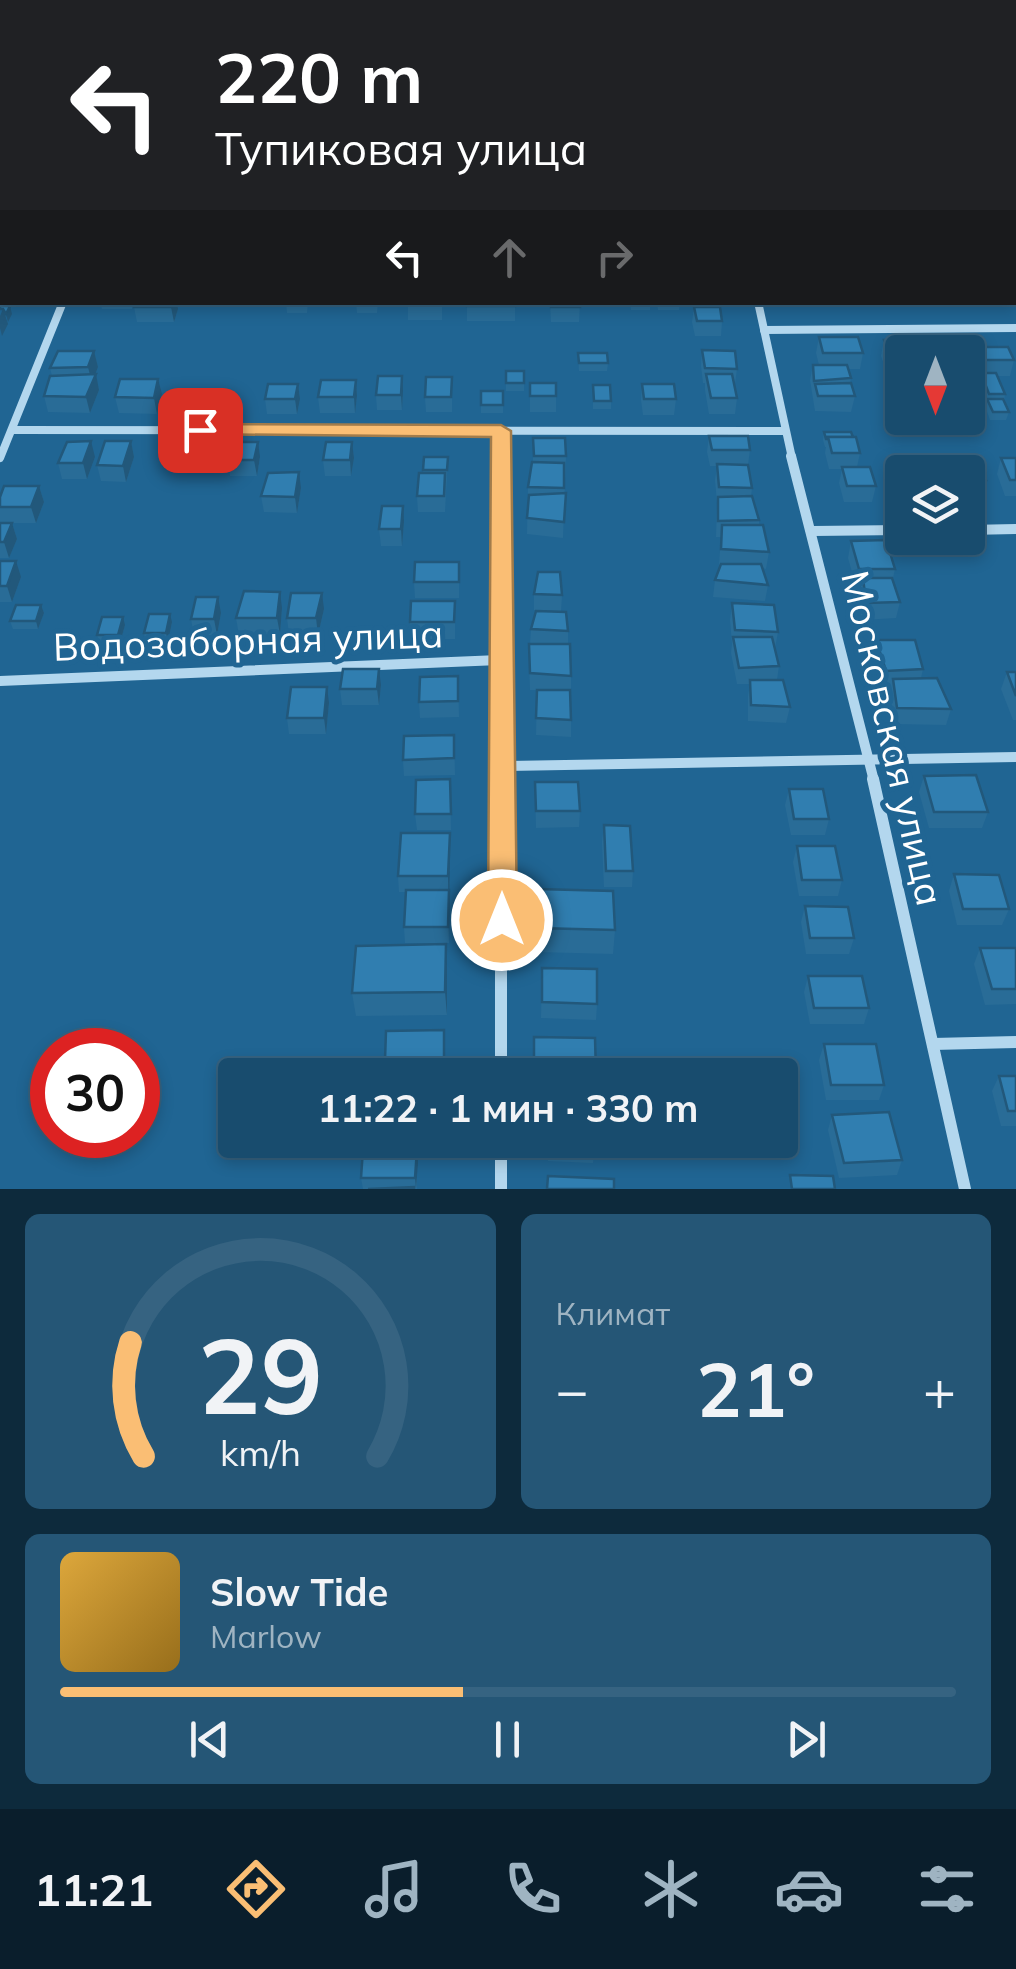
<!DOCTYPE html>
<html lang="ru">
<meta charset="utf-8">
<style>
body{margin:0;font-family:Mulish,sans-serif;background:#255676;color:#f1f3f6;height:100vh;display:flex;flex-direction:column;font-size:38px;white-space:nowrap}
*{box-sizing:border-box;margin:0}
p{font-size:32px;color:#9fb4c2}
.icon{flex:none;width:55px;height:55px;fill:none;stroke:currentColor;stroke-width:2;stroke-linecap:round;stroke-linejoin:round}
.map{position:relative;height:1189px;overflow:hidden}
.side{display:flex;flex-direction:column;gap:25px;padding:25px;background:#0d2a3c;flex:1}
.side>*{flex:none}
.banner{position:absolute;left:0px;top:0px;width:1018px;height:305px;box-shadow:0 5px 15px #0003,0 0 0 2px #366381;background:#202124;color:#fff;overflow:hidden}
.needle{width:65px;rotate:180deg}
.tools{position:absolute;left:885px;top:335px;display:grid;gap:20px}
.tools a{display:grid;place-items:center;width:100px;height:100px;border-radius:10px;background:#184c6e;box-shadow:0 5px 15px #0003,0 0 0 2px #366381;font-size:50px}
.speed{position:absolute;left:30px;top:1028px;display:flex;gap:20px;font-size:50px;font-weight:700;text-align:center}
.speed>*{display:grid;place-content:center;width:130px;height:130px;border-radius:50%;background:#184c6e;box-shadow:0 5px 15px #0003,0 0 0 2px #366381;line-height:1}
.speed .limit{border:15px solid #d22;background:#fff;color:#111}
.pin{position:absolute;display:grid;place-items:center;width:85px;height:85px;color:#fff;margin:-42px;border-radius:20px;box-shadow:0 5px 15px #0006}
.me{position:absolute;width:110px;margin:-55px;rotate:0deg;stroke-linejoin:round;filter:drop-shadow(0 0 8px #0008)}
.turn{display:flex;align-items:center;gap:35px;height:210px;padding:0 50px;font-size:45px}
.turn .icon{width:130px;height:130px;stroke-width:2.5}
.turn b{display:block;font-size:70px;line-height:85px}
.lanes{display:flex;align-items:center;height:95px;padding:0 50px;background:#0003;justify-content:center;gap:50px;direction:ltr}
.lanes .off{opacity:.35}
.big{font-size:75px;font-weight:700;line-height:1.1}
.side .card{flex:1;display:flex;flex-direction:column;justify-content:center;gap:15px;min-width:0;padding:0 35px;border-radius:15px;background:#255676}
.side .dial{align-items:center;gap:0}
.dial svg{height:260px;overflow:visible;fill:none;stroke:#366381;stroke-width:7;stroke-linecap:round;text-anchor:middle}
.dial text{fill:#f1f3f6;stroke:none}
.song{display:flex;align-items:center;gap:30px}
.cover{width:120px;height:120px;border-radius:15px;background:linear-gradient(135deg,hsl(40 70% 55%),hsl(40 70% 35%))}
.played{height:10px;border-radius:5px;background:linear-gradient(90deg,#fabe74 45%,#366381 45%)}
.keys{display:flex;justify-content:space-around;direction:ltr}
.heat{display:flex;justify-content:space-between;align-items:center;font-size:55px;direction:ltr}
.side .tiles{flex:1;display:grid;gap:25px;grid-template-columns:1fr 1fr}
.card:last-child{grid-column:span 2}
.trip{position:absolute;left:218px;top:1058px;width:580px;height:100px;border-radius:10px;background:#184c6e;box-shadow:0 5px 15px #0003,0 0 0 2px #366381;font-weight:700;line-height:100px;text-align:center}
.menu{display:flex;height:160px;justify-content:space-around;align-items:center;background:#0a1e2c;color:#9fb4c2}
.menu .icon{width:70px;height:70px}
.menu .on{color:#fabe74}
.menu b{font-size:45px;color:#f1f3f6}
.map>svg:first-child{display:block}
</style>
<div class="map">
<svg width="1016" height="1189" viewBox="0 0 1016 1189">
<rect width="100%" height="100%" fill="#206593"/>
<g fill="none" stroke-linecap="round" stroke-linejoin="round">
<g stroke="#b3d7ee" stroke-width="8">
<polyline points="758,302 792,458"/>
<polyline points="764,330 1016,328"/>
<polyline points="12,430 785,431"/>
<polyline points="501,431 501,458"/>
<polyline points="0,458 63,302"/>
</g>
<g stroke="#b3d7ee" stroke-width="10">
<polyline points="501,456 501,781"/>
<polyline points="791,456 874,781"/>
<polyline points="968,530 1016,529"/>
<polyline points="813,531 902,530"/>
<polyline points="0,681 499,660"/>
<polyline points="503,766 1016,757"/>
</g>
<g stroke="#b3d7ee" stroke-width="12">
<polyline points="501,779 501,1075"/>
<polyline points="873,779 965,1189"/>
<polyline points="933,1044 1016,1042"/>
<polyline points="501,1140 501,1189"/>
</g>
<polygon fill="#dfeffa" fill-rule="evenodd" points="95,0 1016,0 1016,4 98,2"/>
</g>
<g fill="#296c97">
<rect x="0" y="202" width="2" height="22"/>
<rect x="0" y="247" width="2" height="54"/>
<polygon points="100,302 134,302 132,309 102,309"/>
<polygon points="135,302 177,302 178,309 174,322 137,322 134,307"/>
<polygon points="286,302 308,302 307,313 287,313"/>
<polygon points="356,302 378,302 377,313 357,313"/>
<rect x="408" y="302" width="34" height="18"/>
<rect x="467" y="302" width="48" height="19"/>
<polygon points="550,302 580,302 579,322 551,322"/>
<polygon points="630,302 650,302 650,310 631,310"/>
<polygon points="657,302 680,302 679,310 658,310"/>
<polygon points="694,307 722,321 721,336 695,336 692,322"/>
<polygon points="819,337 863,353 860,369 848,369 851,378 850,383 855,396 851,412 815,411 810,380 813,365 819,365 816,353"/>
<polygon points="884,340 902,352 902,376 888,376 881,356"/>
<polygon points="968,347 1014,360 1010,376 997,376 1005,394 1004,400 1009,412 1006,420 990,420 985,406 987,401 979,381 980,376 970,376 968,370 967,352"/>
<polygon points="702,350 737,369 735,384 734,384 737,398 735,414 709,414 705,390 705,383 703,383 701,366"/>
<polygon points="94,351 98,367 95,374 99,390 90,413 48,412 44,396 52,376 50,368"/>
<polygon points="578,353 608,363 607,371 579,371"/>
<rect x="506" y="371" width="18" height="20"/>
<polygon points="402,376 403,391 402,410 377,410 376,395"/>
<polygon points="452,377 452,412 426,412 425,397"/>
<polygon points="356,380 357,396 355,413 320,413 318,397"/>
<rect x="530" y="383" width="26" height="29"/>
<polygon points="298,384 300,399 297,414 267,414 265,399"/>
<polygon points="642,384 676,399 674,415 643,415 641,400"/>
<polygon points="593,385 611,401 611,409 593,409"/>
<rect x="481" y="391" width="22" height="22"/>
<polygon points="162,394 157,414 119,413 115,397"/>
<polygon points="824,432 860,453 857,467 876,486 872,502 844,502 839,483 842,469 829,469 825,453 826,447 825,447 823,440"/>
<polygon points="709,436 750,450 748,465 752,488 751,496 759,520 759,525 769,552 766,569 763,568 768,585 765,601 713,597 715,580 720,565 719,565 721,537 716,537 717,503 715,480 717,466 710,466 707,452"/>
<polygon points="533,438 566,456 563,538 527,534 528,487 533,462"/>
<polygon points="131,441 134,457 126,482 101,481 97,465"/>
<polygon points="352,442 354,458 351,476 325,476 323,460"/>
<polygon points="226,447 227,455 224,468 205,468 204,460"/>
<polygon points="95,457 87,479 62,479 58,463"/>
<polygon points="260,457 257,476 230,476 228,460"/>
<polygon points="424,457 448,457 445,512 418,512 417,496 423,473"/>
<polygon points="1001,458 1016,458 1016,496 1005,496 997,474"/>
<polygon points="950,459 986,480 981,496 968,496 968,472 947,472"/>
<polygon points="39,486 44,502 36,523 12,523 17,539 9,558 0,558 0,497"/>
<polygon points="301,488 297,513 264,512 261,496"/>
<polygon points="404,522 402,546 381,546 379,529"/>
<polygon points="851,541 895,569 893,578 900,602 896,618 862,620 859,594 861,586 856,586 848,558"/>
<polygon points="0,561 21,577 12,602 0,602"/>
<polygon points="459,562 459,598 415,598 414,582"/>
<polygon points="534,594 562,595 561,611 568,631 568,644 571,676 571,737 536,735 537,690 540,690 530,690 529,661 531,629 561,611 534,610"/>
<polygon points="455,601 455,639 411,639 410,622"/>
<polygon points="732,603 778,632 775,648 779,666 777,680 790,707 786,723 748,721 748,696 750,684 737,684 731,653 732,644 730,620"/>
<polygon points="41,605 44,613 38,629 13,629 10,621"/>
<polygon points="282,608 280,634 239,635 236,618"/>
<polygon points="324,609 318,635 289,634 287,618"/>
<polygon points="221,613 217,635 194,635 191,619"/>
<polygon points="172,622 168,642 146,642 144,633"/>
<polygon points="125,625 120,643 99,643 97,635"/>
<polygon points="876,640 923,669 921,678 951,709 946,725 893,724 889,696 891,687 881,687 872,657"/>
<polygon points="1007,672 1016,672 1016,720 1013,720 1001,689"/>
<polygon points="458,676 459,717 420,718 419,702"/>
<polygon points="381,685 379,705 342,705 340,689"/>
<polygon points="329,703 326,734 289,734 287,718"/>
<polygon points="454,735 455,775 404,776 403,760"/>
<polygon points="924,776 988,812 982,828 929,828 919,792"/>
<polygon points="450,779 451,830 417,830 415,814"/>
<polygon points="535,782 580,811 579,827 536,828"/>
<polygon points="789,789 829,819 825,835 791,835 785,805"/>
<polygon points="604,825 633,871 632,887 604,887 602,842"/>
<polygon points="797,846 842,880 838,896 799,896 793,862"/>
<polygon points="450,849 449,943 405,943 404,927 406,892 399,892 398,876"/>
<polygon points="954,874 1009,909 1002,925 957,925 949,891"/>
<polygon points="537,889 615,930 613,954 536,952"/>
<polygon points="805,906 854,938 849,954 806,954 801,922"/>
<polygon points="446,944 447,1015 356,1016 352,993"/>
<polygon points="980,948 1016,948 1016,1004 985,1005 974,964"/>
<polygon points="542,968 597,1004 596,1020 541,1018"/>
<polygon points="808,976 869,1008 864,1024 810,1024 804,992"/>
<polygon points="444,1030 445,1074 387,1075 385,1060"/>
<polygon points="534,1037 595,1038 596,1075 533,1075"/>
<polygon points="824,1044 884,1085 879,1100 826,1100 819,1060"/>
<polygon points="999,1076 1016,1076 1016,1126 1001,1126 992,1091"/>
<polygon points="832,1115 902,1160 897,1175 839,1178 828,1130"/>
<polygon points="363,1140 421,1140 420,1156 417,1157 417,1189 363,1189 361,1178"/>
<polygon points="549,1140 595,1140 593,1163 548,1161"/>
</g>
<g fill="#22587b">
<polygon points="173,302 177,302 178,309 174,322 171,307"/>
<polygon points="10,306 12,314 8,322 6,314"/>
<polygon points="3,309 8,324 2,336 0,328 0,316"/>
<polygon points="94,351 98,367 93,380 96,374 99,390 90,413 86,397 92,383 88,367"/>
<polygon points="402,376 403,391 402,410 401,395"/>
<polygon points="158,379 162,394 157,414 154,398"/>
<polygon points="356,380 357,396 355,413 354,397"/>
<polygon points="298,384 300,399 297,414 295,399"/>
<polygon points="91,441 95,457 87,479 83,463"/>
<polygon points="131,441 134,457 126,482 123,466"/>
<polygon points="258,442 260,457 257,476 254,460"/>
<polygon points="352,442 354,458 351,476 350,460"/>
<polygon points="226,447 227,455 224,468 223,460"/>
<polygon points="299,472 301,488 297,513 295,497"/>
<polygon points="39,486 44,502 36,523 31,507"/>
<polygon points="403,506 404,522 402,546 401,529"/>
<polygon points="12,523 17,539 9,558 4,542"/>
<polygon points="16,561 21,577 12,602 7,586"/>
<polygon points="280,592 282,608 280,634 277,618"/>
<polygon points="322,593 324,609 318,635 316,618"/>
<polygon points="218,597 221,613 217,635 214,619"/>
<polygon points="41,605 44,613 38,629 36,621"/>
<polygon points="170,614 172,622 168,642 166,633"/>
<polygon points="123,617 125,625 120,643 118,635"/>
<polygon points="379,669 381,685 379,705 377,689"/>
<polygon points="327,687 329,703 326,734 324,718"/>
<polygon points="450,833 450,849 449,943 448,876"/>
<polygon points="446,944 447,968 447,1015 445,992"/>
<polygon points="417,1149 418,1163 416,1189 415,1178"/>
</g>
<g fill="#307eb0" stroke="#22587b" stroke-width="2.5">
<polygon points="7,0 45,0 43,2 5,2"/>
<polygon points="235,0 257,0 256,2 234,2"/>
<polygon points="526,0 556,0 557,2 526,2"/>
<polygon points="638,0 664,0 665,2 638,2"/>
<polygon points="719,0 740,0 741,2 719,2"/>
<polygon points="766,0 790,0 791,2 767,2"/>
<polygon points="844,0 867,0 868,2 845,2"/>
<polygon points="912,0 939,0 940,2 914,2"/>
<polygon points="992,0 1015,0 1016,6 1015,2 994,2"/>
<rect x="0" y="247" width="2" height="17"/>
<rect x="0" y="271" width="2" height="15"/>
<polygon points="135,302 173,302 171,307 134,307"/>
<rect x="286" y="302" width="20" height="3"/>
<polygon points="408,302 441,302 441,305 407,305"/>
<rect x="467" y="302" width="48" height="4"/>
<rect x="551" y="302" width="29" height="5"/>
<polygon points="0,306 10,306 6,314 3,309 0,309"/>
<polygon points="694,307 720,307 722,321 697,321"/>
<polygon points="819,337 858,337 863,353 823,353"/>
<polygon points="884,340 912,340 916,352 902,352 902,361 892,361"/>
<polygon points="968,347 1008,347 1014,360 974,360"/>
<polygon points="702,350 735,351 737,369 705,368"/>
<polygon points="58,351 94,351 88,367 50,368"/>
<polygon points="936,351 956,351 957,352 936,352"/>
<polygon points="578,353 607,353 608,363 579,363"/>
<polygon points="813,365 847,365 851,378 814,381"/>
<rect x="506" y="371" width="18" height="12"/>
<polygon points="981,373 996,373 1005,394 989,394"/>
<polygon points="96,374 86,397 44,396 50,376"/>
<polygon points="706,374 732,374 737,398 711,398"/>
<polygon points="378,376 402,376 401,395 376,395"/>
<polygon points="426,377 452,377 451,397 425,397"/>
<polygon points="120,379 158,379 154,398 115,397"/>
<polygon points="321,380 356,380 354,397 318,397"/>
<rect x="530" y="383" width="26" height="13"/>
<polygon points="851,383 855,396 818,396 815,384"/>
<polygon points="268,384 298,384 295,399 265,399"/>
<polygon points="642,384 674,384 676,399 644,399"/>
<polygon points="593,385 610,385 611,401 594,401"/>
<rect x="481" y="391" width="22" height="14"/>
<polygon points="987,399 1003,399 1009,412 993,412"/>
<polygon points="824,432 851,432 853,437 828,437 829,439 826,439"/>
<polygon points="709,436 748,436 750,450 712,450"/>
<polygon points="828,437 856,437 860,453 832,453"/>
<polygon points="533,438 565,438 566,456 534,456"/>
<polygon points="91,441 83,463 58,463 67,442"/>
<polygon points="105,441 131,441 123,466 97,465"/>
<polygon points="232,442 258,442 254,460 228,460"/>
<polygon points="326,442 352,442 350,460 323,460"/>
<polygon points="207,447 226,447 223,460 204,460"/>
<polygon points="424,457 448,457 447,470 423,470"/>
<polygon points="1001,458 1016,458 1016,480 1010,480"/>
<polygon points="950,459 978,459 986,480 968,480 968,472 955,472"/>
<polygon points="532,462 564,463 564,488 528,487"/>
<polygon points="717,464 748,465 752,488 719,487"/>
<polygon points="842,467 870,467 876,486 847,486"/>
<polygon points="299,472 295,497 261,496 268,473"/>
<polygon points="419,473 445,473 444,496 417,496"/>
<polygon points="4,486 39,486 31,507 0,507 0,497"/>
<polygon points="566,493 564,522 527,518 529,495"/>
<polygon points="752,496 759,520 718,521 718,497"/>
<polygon points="382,506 403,506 401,529 379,529"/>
<polygon points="0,523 12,523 4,542 0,542"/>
<polygon points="722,525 763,525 769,552 721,549"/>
<polygon points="886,540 895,569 859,569 851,541"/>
<polygon points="0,561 16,561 7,586 0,586"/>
<polygon points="415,562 459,562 459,582 414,582"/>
<polygon points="721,564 761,564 768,585 715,580"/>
<polygon points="538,572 560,572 562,595 534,594"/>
<polygon points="863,578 892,578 900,602 866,603"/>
<polygon points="244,591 280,592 277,618 236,618"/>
<polygon points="291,593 322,593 316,618 287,618"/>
<polygon points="196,597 218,597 214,619 191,619"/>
<polygon points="411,601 455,601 454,622 410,622"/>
<polygon points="732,603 774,605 778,632 735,630"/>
<polygon points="16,605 41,605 36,621 10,621"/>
<polygon points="536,611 566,612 568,631 531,629"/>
<polygon points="149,614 170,614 166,633 144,633"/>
<polygon points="102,617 123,617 118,635 97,635"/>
<polygon points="733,637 772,637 779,666 739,668"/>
<polygon points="876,640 915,640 923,669 886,671"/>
<polygon points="529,644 570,644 571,676 530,673"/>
<polygon points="343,669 379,669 377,689 340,689"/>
<polygon points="1007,672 1016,672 1016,696"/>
<polygon points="458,676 458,701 419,702 420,677"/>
<polygon points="937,678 951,709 897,708 893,679"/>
<polygon points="750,680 783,680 790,707 751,705"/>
<polygon points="291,687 327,687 324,718 287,718"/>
<polygon points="537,690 570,690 571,720 536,718"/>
<polygon points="454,735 454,758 403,760 404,736"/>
<polygon points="976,775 988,812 934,812 924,776"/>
<polygon points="450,779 451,814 415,814 416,780"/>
<polygon points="535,782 578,782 580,811 536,811"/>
<polygon points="789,789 823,789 829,819 794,819"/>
<polygon points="604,825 630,826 633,871 606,871"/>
<polygon points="401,833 450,833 448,876 398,876"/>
<polygon points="797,846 835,846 842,880 802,880"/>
<polygon points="954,874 999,875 1009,909 963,909"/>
<polygon points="537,889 613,891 615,930 537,928"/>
<polygon points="406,890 449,890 448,927 404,927"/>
<polygon points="805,906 848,907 854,938 810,938"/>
<polygon points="446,944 445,992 352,993 356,946"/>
<polygon points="980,948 1016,948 1016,989 992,989"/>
<polygon points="542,968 597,969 597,1004 542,1002"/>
<polygon points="808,976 862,976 869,1008 814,1008"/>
<polygon points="444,1030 444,1058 385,1060 386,1031"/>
<polygon points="534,1037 595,1038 596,1074 534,1073"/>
<polygon points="824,1044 876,1044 884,1085 831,1085"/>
<polygon points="999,1076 1016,1076 1016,1111 1008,1111"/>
<polygon points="889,1112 902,1160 844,1163 832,1115"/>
<rect x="363" y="1140" width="56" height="2"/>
<polygon points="549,1140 595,1140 595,1149 549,1146"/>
<polygon points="363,1149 417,1149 415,1178 361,1178"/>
<polygon points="790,1175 833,1176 835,1189 792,1189"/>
<polygon points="548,1176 614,1179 614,1189 547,1189"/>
<polygon points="414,1187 414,1189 368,1189"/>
</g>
<polygon fill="#fabe74" stroke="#a27c4b" stroke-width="2.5" points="200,424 501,425 511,431 517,920 512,929 502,932 493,929 488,920 491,437 193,434 193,426"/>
<g text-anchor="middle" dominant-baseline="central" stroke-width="10" stroke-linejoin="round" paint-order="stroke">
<g font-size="38" fill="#fff" stroke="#206593">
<text transform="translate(248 640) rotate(-2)">Водозаборная улица</text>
<text transform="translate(893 738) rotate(77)">Московская улица</text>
</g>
</g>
</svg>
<div class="tools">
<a><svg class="needle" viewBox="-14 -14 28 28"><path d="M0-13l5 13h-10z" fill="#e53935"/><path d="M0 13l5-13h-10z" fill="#9fb4c2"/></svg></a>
<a><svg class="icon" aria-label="layers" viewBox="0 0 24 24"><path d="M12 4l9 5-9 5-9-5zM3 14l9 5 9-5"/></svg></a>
</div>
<div class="speed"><div class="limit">30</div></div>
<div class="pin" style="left:200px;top:430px;background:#d93025"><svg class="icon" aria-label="arrive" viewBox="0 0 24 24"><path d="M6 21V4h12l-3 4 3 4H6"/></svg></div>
<svg class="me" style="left:502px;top:920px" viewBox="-20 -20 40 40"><circle r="17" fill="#fabe74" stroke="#fff" stroke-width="3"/><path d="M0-11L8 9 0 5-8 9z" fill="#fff"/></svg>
<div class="trip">11:22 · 1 мин · 330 m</div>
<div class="banner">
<div class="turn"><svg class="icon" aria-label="left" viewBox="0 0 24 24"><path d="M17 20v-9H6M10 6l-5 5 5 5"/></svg><div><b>220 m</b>Тупиковая улица</div></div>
<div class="lanes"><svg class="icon" aria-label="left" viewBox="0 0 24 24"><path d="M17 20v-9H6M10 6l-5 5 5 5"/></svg><svg class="icon off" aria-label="ahead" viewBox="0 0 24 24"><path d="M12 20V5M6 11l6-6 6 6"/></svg><svg class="icon off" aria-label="right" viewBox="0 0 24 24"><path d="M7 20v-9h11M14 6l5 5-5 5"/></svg></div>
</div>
</div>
<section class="side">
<div class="tiles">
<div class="card dial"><svg viewBox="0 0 100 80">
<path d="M14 69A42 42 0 1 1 86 69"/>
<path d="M14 69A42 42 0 0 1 10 34" stroke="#fabe74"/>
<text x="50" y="56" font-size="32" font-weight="700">29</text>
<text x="50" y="72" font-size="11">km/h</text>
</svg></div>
<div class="card"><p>Климат</p>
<div class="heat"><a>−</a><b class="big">21°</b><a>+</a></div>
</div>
<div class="card">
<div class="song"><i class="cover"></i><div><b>Slow Tide</b><p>Marlow</p></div></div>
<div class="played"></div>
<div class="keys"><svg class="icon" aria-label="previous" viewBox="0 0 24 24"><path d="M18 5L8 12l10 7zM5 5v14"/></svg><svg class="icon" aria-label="pause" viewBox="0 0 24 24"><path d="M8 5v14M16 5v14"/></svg><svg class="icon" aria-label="next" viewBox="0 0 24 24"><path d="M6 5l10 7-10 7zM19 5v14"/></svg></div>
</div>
</div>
</section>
<nav class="menu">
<b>11:21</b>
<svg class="icon on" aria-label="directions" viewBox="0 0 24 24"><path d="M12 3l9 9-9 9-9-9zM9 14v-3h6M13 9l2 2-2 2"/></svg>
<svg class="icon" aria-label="music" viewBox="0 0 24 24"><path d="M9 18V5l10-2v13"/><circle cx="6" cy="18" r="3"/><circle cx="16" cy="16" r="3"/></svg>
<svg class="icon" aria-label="phone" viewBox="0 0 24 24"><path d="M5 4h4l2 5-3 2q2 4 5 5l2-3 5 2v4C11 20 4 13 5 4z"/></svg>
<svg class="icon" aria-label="climate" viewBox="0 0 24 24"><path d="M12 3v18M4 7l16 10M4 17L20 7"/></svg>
<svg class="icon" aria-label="car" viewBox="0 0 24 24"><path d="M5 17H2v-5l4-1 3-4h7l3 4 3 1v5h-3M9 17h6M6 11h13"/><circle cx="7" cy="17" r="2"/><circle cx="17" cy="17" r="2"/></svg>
<svg class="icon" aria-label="filters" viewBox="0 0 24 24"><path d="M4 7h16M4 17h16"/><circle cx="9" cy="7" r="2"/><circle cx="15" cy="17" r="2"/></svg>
</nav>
